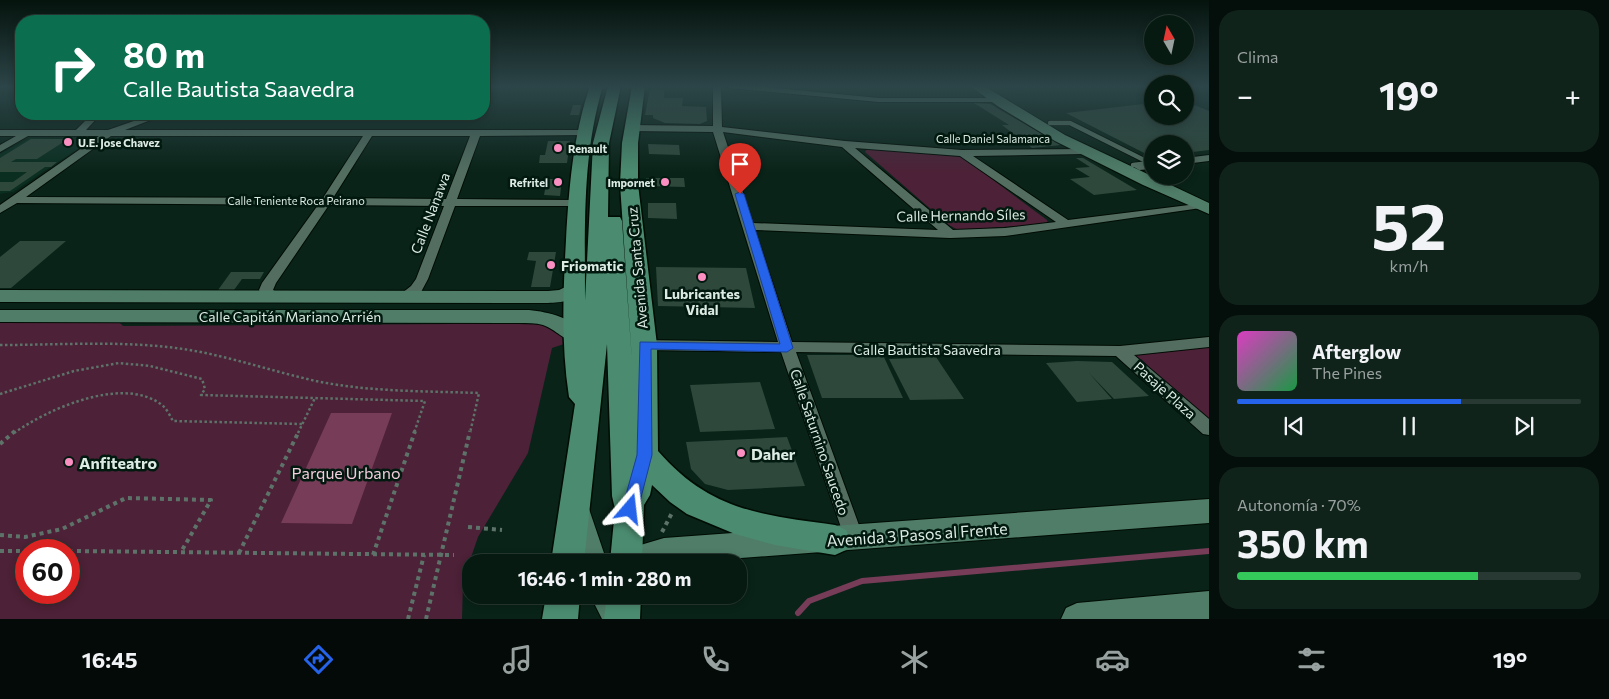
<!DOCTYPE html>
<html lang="es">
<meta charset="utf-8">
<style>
body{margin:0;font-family:Commissioner,sans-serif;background:#10231b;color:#f1f3f6;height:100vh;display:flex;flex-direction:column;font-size:19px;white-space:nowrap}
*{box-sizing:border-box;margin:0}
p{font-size:16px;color:#98a19f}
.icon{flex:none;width:28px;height:28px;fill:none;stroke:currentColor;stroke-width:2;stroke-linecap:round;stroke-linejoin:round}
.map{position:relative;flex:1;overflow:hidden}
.drawer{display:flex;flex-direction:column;gap:10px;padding:10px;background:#040e0a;width:400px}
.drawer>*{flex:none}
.hud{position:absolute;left:15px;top:15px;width:475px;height:105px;border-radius:20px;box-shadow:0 2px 8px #0003,0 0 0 1px #283832;background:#0b6e4f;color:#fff;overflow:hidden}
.needle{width:32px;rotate:351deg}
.buttons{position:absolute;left:1144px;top:15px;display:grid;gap:10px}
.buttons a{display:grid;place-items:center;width:50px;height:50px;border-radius:50%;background:#071a12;box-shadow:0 2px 8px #0003,0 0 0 1px #283832;font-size:25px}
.speed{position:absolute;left:15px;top:539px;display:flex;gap:10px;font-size:25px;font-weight:700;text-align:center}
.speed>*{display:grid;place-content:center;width:65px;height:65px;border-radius:50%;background:#071a12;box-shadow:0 2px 8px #0003,0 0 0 1px #283832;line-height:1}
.speed .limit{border:8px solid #d22;background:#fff;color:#111}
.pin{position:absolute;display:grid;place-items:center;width:42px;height:42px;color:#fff;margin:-51px -21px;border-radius:50% 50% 50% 0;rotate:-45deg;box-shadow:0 0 5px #0007}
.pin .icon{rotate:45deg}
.me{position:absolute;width:55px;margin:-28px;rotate:17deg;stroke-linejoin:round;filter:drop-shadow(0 0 4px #0008)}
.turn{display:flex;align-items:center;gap:18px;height:105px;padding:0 25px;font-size:22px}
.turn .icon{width:65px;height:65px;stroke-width:2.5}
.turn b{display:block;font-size:35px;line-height:42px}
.big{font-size:38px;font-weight:700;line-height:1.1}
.drawer .card{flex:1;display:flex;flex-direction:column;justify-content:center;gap:8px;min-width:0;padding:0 18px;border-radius:20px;background:#10231b}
.drawer .dial{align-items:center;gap:0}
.dial b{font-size:65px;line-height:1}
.song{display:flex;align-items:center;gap:15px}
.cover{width:60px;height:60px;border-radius:8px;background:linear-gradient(135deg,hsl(310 70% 55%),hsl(140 70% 35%))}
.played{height:5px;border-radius:2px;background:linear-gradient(90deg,#2563eb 65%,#283832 65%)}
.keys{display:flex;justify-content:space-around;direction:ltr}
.heat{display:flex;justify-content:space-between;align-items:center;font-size:28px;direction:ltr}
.charge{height:8px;border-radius:4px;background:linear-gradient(90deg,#34c759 70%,#283832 0)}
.trip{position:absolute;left:462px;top:554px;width:285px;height:50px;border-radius:20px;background:#071a12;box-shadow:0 2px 8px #0003,0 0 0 1px #283832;font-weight:700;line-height:50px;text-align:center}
.dock{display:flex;height:80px;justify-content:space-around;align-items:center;background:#030a07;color:#98a19f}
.dock .icon{width:35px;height:35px}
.dock .current{color:#2563eb}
.dock b{font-size:22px;color:#f1f3f6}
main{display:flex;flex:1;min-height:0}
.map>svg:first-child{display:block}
</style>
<main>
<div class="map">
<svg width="1209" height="619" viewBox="0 0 1209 619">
<rect width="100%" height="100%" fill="#092318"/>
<polygon fill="#0a2e20" points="30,138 91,140 13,192 0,194 0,154"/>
<g fill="#4d2137" fill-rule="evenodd">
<polygon points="867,149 961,156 1047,220 1048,224 958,230 949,225 865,152"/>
<path d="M470,319L541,321L564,335V344L552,348L528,453L478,537L463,581L462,619H0V322L118,321L123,326L450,324ZM26,550H69V592H26Z"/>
<polygon points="1209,346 1209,423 1132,354"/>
</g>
<polygon fill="#763c58" points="331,413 392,413 352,524 281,523"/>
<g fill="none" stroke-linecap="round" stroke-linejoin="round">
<polyline stroke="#763c58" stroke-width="6" points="798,613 809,601 862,581 1209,551"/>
</g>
<g fill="#2e483c">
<polygon points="650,89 664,90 664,98 683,98 682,106 706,107 707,121 700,124 665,123 653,118 653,115 645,115"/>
<polygon points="1185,101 1209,111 1209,150 1185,153 1185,144 1152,144 1152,157 1066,113 1152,103 1152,116 1185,116"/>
<polygon points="974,103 990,104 1061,145 1032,148 1002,125 1009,125"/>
<polygon points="573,105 581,105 579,115 570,115"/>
<polygon points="31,139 68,139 37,159 16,159 11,162 57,162 51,167 45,167 10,191 0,191 0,182 13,182 27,172 0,172 0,158"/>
<polygon points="548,141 570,141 567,163 539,163 540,155 545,155"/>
<polygon points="648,144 679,145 680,155 649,154"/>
<polygon points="1076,158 1083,158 1137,190 1094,195 1070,179 1090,177 1075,168 1090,167"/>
<polygon points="646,178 684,178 685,187 646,186"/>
<polygon points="547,179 562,179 560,196 544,195"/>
<polygon points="648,203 676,203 677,219 648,218"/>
<polygon points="20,241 66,241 11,288 0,288 0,257"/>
<polygon points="529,252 556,252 550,287 531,287 536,261 527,260"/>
<polygon points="656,267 746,268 755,308 658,306"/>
<polygon points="231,272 264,272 260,279 242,279 234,290 218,290"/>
<polygon points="807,355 883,355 903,398 822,398"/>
<polygon points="936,357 964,399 910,400 889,359"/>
<polygon points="1077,361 1112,362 1149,396 1114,399 1089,373 1112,399 1077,402 1046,363"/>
<polygon points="760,382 775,429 700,432 690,385"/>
<polygon points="787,437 805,486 728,490 705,484 691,469 686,442"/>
</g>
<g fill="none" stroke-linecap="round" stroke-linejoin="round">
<g stroke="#000c04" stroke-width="6">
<g id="lane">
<polyline points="1050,123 1070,123 1152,164"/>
<polyline points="1133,165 1150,163"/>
</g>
</g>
<g stroke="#000c04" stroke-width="2">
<g id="street">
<path d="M713,86H721L722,127L845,141L962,150L1087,149L1089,151L1084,154L973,156L1068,220L1205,203L1207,205L1201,208L1005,236L950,238L755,230L792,342L1120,346L1209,337V347L1134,355L1209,419V435L1203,434L1116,356L796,352L864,539L861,545L854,548L847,545L781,352L645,350L638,345L645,340L778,342L713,132L632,131L627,128L632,125L713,126ZM723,132L842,147L938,230L753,223ZM855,148L960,156L1056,222L1005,228L953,230Z"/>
<polygon points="725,86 755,86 879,98 994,98 998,100 994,102 879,102 729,88"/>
<path d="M92,114H101L86,130H108L154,114H166L125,130H583L586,131V135L480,136L457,199L577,200L582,203L577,206H455L428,279L421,292L404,301L397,297L411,286L416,279L444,206L329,205L276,283L273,290L282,296L275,300L264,298L259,290L262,283L318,205L17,203L0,213V205L99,136H28L0,152V145L16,136H0V130H76ZM111,136H363L323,198L26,197ZM372,136H470L446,199L333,198Z"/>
<polygon points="1209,155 1209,161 1185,164 1185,158"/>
<polygon points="1152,163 1152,169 1139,170 1134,167 1139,164"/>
</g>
</g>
<g stroke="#000c04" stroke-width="2">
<g id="secondary">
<polygon points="970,86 984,86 1065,135 1209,203 1209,214 1143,185 1055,141 999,107"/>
<path d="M574,283L581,285L584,289C575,302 562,302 548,303L0,302V290L548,291L559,290Z"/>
<path d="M0,310H529C549,312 574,318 586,336L582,341C566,345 558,330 543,325C536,323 527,323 519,323L0,322Z"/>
<polygon points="1209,499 1209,523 688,562 612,562 617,552 664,538"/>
<polygon points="579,506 589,509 607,562 577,562 565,518 569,509"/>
<polygon points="1209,591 1209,619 1061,619 1066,608 1077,603"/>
<polygon points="590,595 622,595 635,619 602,619"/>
</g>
</g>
<g stroke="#000c04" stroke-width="3">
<g id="primary">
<path d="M590,86H603C582,155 585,229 585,301L593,143L608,86H621L609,143L608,217H620L622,221L632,361L620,184L622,143L632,86H645L638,143V184L657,345L658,451C710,511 762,515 835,525L846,530L851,540L846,550L835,555L775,545L735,534L687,514L670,502L652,485L650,495L644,505L642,562H610L615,509L612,496L607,344L584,562H551L575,404L569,397C561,345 563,293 566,240C569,187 573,136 590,86Z"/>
<polygon points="546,595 580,595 578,619 542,619"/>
<polygon points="607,595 641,595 640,619 604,619"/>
</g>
</g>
<g stroke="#5d7369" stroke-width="2.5" stroke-dasharray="2.5 2.5" stroke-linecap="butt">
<path d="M0,345C56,345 112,341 167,347C218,352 266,370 316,381C369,392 425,391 479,393L470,433"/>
<polyline points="0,394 74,371 119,363 150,366 202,379 205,389 201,395 425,401 414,433"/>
<path d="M14,433C48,409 123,375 162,405C167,409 170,416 173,421L302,424"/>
<polyline points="298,433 315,398"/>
</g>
<g stroke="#5d7369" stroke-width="4" stroke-dasharray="4 4" stroke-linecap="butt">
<polyline points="0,444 15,431"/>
<polyline points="468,527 502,530"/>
<polyline points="662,532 673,511"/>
<polyline points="0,535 25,537 62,529 126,498 211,500 181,552"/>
<polyline points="0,551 26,551"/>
<polyline points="69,551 454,555"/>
<polyline points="239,553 299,431"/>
<polyline points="373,555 415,431"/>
<polyline points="408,619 424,555"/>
<polyline points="426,619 470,431"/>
</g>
<use href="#lane" stroke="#536e61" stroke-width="4.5"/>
<use href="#street" fill="#536e61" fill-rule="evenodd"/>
<use href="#secondary" fill="#4f7d68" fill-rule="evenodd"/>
<use href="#primary" fill="#4b8c70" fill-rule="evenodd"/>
</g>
<linearGradient id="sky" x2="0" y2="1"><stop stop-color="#05130d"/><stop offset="0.5" stop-color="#2c4548"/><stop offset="1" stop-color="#2c4548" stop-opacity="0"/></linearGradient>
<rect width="1209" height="173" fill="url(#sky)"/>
<polygon fill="#2563eb" stroke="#184099" points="740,192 744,194 793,348 787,352 651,349 652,455 638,509 635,514 630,516 624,514 622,509 637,455 640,342 780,344 735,194"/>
<g fill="#fc8fc2" stroke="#01190f" stroke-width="2">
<circle cx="68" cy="142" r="5"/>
<circle cx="558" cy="148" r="5"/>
<circle cx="558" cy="182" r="5"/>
<circle cx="665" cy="182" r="5"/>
<circle cx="551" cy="265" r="5"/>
<circle cx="702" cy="277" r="5"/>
<circle cx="741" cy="453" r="5"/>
<circle cx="69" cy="462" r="5"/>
</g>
<g text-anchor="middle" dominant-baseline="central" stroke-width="5" stroke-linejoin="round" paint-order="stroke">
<g font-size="11" fill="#dcebe3" stroke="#01190f">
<text x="993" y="138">Calle Daniel Salamanca</text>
<text x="296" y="200">Calle Teniente Roca Peirano</text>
</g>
<g font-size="11" font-weight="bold" fill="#dcebe3" stroke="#01190f" text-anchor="start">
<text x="78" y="142">U.E. Jose Chavez</text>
<text x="568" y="148">Renault</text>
<text x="548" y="182" text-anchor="end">Refritel</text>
<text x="655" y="182" text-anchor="end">Impornet</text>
</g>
<g font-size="14" fill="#dcebe3" stroke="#01190f">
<text transform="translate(430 213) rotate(-69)">Calle Nanawa</text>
<text transform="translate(961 215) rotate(-1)">Calle Hernando Síles</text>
<text transform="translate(637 268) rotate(-95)">Avenida Santa Cruz</text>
<text x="290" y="316">Calle Capitán Mariano Arrién</text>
<text x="927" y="349">Calle Bautista Saavedra</text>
<text transform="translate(1165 390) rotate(42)">Pasaje Plaza</text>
<text transform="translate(820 442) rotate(71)">Calle Saturnino Saucedo</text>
</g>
<g font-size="14" font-weight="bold" fill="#dcebe3" stroke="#01190f" text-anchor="start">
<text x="561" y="265">Friomatic</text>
<text x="702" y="293" text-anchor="middle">Lubricantes<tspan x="702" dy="16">Vidal</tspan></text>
</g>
<g font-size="16" font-weight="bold" fill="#dcebe3" stroke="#01190f" text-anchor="start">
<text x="751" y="453">Daher</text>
<text x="79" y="462">Anfiteatro</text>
</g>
<g font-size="16" fill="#f4cddd" stroke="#01190f">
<text x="346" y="472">Parque Urbano</text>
</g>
<g font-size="16" fill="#dcebe3" stroke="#01190f">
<text transform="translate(917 534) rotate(-4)">Avenida 3 Pasos al Frente</text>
</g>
</g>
</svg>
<div class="buttons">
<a><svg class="needle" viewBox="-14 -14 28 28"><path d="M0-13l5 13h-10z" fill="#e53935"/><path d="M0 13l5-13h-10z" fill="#98a19f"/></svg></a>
<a><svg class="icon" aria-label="search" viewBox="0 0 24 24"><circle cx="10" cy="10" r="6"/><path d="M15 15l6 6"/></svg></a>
<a><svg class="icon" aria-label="layers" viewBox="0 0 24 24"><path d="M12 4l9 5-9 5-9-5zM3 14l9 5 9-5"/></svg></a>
</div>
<div class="speed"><div class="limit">60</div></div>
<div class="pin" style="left:740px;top:194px;background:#d93025"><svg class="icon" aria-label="arrive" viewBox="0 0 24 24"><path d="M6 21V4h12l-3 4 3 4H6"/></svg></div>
<svg class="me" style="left:630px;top:509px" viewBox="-20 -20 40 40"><path d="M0-17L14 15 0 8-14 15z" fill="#2563eb" stroke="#fff" stroke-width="4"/></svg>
<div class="trip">16:46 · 1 min · 280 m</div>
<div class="hud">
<div class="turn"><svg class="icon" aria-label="right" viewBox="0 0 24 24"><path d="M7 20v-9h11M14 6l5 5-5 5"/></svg><div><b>80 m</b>Calle Bautista Saavedra</div></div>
</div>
</div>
<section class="drawer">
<div class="card"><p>Clima</p>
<div class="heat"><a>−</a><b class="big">19°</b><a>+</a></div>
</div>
<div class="card dial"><b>52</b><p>km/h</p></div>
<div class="card">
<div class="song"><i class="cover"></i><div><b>Afterglow</b><p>The Pines</p></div></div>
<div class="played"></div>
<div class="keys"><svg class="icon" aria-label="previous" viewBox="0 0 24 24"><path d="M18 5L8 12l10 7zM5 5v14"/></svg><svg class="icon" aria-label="pause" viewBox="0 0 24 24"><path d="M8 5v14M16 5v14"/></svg><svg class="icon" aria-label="next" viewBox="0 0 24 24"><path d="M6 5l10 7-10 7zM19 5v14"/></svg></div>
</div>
<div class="card"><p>Autonomía · 70%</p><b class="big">350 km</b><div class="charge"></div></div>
</section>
</main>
<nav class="dock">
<b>16:45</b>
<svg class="icon current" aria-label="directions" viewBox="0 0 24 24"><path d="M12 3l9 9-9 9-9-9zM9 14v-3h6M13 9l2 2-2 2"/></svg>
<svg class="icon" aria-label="music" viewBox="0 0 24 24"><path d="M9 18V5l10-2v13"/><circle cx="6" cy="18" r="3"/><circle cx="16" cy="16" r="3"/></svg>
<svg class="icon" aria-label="phone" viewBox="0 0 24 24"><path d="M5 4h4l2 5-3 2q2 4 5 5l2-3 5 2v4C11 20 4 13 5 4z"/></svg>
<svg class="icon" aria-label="climate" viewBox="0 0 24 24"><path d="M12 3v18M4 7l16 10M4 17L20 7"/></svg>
<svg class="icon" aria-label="car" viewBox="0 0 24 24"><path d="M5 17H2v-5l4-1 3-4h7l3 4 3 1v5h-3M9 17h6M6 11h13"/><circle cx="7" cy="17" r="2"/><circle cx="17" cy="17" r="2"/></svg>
<svg class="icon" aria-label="filters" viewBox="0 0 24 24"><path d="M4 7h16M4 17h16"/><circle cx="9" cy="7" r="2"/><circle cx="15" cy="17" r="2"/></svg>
<b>19°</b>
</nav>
